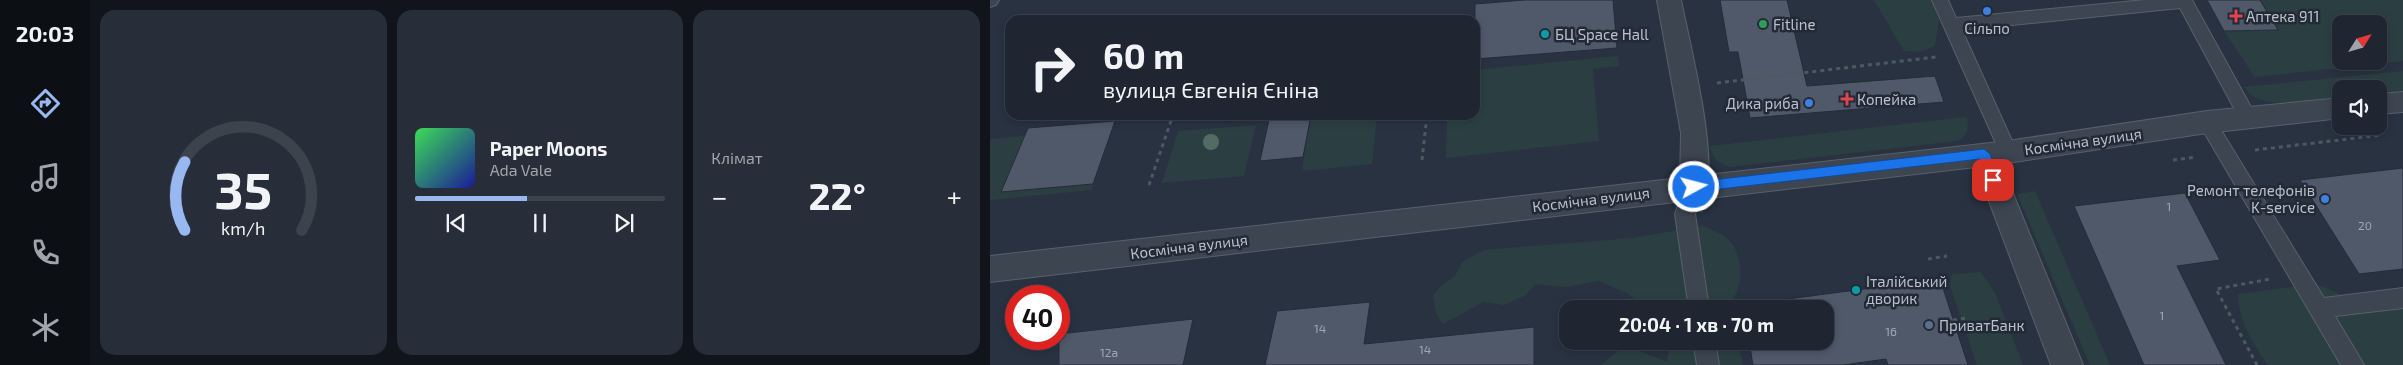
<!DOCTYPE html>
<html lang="uk">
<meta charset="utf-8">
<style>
body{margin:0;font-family:"Exo 2",sans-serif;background:#272e39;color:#f1f3f6;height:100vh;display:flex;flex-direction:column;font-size:19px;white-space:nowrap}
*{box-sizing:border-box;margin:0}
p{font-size:16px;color:#a1a5ab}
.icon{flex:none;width:28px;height:28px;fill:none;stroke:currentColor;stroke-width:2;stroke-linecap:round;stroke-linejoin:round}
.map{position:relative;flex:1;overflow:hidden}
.details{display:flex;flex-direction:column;gap:10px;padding:10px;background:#11151b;width:900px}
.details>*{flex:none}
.hud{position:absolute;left:15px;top:15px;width:475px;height:105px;border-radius:15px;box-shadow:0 2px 8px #0003,0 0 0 1px #3c434d;background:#1f2631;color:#f1f3f6;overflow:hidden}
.needle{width:32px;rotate:53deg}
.buttons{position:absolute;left:1342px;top:15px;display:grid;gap:10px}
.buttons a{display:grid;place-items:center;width:55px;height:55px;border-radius:10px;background:#1f2631;box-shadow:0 2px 8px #0003,0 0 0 1px #3c434d;font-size:25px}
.speed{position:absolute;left:15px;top:285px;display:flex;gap:10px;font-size:25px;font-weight:700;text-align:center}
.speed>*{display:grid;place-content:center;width:65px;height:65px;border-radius:50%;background:#1f2631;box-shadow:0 2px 8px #0003,0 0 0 1px #3c434d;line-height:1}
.speed .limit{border:8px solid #d22;background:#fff;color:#111}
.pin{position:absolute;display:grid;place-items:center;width:42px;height:42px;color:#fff;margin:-21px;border-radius:10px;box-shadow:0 2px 8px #0006}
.me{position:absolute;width:55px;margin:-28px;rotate:83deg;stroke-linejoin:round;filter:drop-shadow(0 0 4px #0008)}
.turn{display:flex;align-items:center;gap:18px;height:105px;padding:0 15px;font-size:22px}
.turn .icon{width:65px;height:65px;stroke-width:2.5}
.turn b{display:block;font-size:35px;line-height:42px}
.big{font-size:38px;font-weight:700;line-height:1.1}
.details .card{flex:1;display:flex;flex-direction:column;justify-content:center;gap:8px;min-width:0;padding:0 18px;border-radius:15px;background:#272e39}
.details .dial{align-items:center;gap:0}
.dial svg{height:130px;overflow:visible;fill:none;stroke:#3c434d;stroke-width:7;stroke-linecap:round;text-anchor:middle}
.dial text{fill:#f1f3f6;stroke:none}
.song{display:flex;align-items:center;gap:15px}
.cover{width:60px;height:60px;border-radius:8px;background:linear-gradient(135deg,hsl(130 70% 55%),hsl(240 70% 35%))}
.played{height:5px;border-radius:2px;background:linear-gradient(90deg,#99b8f1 45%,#3c434d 45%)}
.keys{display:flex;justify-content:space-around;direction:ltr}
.heat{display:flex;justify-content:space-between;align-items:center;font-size:28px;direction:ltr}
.details .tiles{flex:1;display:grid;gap:10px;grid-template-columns:repeat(3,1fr)}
.trip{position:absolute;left:569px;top:300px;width:275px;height:50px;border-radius:15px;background:#1f2631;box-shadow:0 2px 8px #0003,0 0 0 1px #3c434d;font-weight:700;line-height:50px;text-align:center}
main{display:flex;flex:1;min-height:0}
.menu{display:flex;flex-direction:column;width:90px;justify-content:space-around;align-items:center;background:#0c0f14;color:#a1a5ab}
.menu .icon{width:35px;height:35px}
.menu .on{color:#99b8f1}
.menu b{font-size:22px;color:#f1f3f6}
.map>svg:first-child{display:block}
</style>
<main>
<nav class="menu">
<b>20:03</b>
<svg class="icon on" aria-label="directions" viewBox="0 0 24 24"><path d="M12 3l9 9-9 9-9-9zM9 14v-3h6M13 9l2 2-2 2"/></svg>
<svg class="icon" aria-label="music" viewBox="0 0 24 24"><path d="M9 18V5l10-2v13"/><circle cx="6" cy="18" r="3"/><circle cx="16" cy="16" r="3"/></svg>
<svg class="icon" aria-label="phone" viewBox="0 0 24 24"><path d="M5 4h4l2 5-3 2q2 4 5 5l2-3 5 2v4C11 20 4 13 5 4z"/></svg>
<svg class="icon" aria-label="climate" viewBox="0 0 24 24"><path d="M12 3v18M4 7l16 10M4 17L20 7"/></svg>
</nav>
<section class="details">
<div class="tiles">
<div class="card dial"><svg viewBox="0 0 100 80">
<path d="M14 69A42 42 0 1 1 86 69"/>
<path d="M14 69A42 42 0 0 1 14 27" stroke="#99b8f1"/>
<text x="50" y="56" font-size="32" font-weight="700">35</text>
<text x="50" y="72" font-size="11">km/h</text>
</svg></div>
<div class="card">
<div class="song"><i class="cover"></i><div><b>Paper Moons</b><p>Ada Vale</p></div></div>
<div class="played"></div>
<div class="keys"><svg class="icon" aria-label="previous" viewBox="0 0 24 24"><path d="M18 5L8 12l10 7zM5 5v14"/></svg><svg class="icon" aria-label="pause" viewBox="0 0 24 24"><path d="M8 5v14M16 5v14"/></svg><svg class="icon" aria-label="next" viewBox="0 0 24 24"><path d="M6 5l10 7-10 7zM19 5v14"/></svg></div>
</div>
<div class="card"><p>Клімат</p>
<div class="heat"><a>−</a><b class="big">22°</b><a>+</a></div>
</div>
</div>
</section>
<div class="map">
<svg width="1413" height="365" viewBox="0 0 1413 365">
<rect width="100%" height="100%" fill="#293241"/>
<g fill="#2b3f42" fill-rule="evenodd">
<polygon points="884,0 942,0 949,21 945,46 930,52 914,51"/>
<path d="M1270,0H1413V61L1265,77L1234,31L1288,30ZM1351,24H1389V61H1351Z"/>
<polygon points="628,56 629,66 603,69 609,141 456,158 457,115 485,115 485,70"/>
<path d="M1413,71V91L1389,93V89H1351V97C1323,100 1272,114 1254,87Z"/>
<polygon points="346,115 387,115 382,164 312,171 320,118"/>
<path d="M977,117C979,129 978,135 967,141L739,167C728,162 722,158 720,146Z"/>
<polygon points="266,125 254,176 172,183 188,131"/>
<polygon points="35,136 103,184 102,190 0,200 0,139"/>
<polygon points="1045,191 1120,365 1100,365 1027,194"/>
<path d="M713,226C720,229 728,232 734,236C750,247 754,274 747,291C745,298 740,301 742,309H656L637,293L609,281L576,287L545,284L536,295L514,305L493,302L453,324L446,313L443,296L451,286L465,276L473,261L494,250L643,238Z"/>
<polygon points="991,272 1005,293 1033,365 987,365 960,285 962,274"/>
<path d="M1326,284L1352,295L1413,289V365H1278C1263,344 1248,320 1248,294Z"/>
<polygon points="680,341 748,341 753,365 611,365 635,345 677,362"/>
</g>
<g fill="#50596a" stroke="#242c38">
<polygon points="535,0 623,0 627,48 485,59 485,4"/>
<polygon points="730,0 797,0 817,86 945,76 954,102 760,118 748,52 739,52"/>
<polygon points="1217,0 1270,0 1288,30 1234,31"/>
<polygon points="280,115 321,115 313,157 270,161"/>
<polygon points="125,121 103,184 11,192 38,128"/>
<polygon points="1413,168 1413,269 1369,274 1310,180"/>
<polygon points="1195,193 1230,260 1187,266 1236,365 1154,365 1084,206"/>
<polygon points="950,279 978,365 898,365 896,359 853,365 763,365 759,341 835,341 835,309 753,309 752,305"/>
<polygon points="380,302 374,344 544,327 544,365 275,365 287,311"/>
<polygon points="203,319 193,365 69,365 69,334"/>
</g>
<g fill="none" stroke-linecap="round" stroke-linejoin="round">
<g stroke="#58606b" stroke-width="2">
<g id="service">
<polygon points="0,0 9,0 6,5 0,7"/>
<polygon points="942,0 958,0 966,18 1155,0 1202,0 1267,118 1264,123 1258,125 1252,123 1190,8 972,30 1027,152 1024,157 1018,160 1012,157"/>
<polygon points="1217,115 1223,117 1334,298 1413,288 1413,308 1345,316 1374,365 1351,365 1211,127 1208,122 1211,117"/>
<polygon points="704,179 711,181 713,187 705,214 719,309 699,309 685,214 697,181"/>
<polygon points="703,341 725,341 729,365 707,365"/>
</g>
</g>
<g stroke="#58606b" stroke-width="2">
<path id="minor" d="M667,0H691C699,41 730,161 714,195L704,199L694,195L690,187L691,133Z"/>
</g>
<g stroke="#58606b" stroke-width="2">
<g id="tertiary">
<polygon points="1413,92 1413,112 1389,114 1389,94"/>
<polygon points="1351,98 1351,118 1217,133 1011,164 1093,365 1061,365 986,167 0,282 0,256 1018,141 1217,111"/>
</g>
</g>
<g stroke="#495b5f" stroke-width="3" stroke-dasharray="4 4" stroke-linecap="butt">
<polyline points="727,83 946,57"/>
<polyline points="1265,150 1392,135"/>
<polyline points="432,160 437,115"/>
<polyline points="1183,160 1206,157"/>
<polyline points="159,185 183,115"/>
<polyline points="938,259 957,256"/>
<polyline points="963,320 976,318"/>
<polyline points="1267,365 1226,289 1280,279"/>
</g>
<use href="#service" fill="#3d4551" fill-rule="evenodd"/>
<use href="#minor" fill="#3d4551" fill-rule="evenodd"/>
<use href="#tertiary" fill="#3d4551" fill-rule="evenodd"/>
</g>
<circle fill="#526b63" cx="221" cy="142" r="8"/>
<polygon fill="#1a73e8" stroke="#114b97" points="994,149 1000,154 1009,180 1003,185 999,184 990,159 704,192 699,187 704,182"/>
<g fill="#3f7fe0" stroke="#222a36" stroke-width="2">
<circle cx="997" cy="11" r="5"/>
<circle cx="819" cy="103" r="5"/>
<circle cx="1335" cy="199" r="5"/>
</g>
<g fill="#e0444e" stroke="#222a36" stroke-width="2">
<path d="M1243.5 8.5h5v5h5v5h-5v5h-5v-5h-5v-5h5z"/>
<path d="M854.5 91.5h5v5h5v5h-5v5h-5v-5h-5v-5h5z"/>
</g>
<circle fill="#2e9e5b" stroke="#222a36" stroke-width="2" cx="773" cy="24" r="5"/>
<g fill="#0f9aa8" stroke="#222a36" stroke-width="2">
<circle cx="555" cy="34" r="5"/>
<circle cx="866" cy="290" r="5"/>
</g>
<circle fill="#5c6f8a" stroke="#222a36" stroke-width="2" cx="939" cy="325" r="5"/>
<g text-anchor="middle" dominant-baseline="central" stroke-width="5" stroke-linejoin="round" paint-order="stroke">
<g font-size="12" fill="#a0a6b3">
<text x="1179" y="206">1</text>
<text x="1375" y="225">20</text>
<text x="1172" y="315">1</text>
<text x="330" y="328">14</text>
<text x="901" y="331">16</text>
<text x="435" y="349">14</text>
<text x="119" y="352">12а</text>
</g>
<g font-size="15" fill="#bac0cb" stroke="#222a36" text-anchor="start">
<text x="1256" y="16">Аптека 911</text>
<text x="783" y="24">Fitline</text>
<text x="997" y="28" text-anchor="middle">Сільпо</text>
<text x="565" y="34">БЦ Space Hall</text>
<text x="867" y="99">Копейка</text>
<text x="809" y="103" text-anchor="end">Дика риба</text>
<text x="1325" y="190" text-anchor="end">Ремонт телефонів<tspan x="1325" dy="17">K-service</tspan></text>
<text x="876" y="281">Італійський<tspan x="876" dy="17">дворик</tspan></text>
<text x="949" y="325">ПриватБанк</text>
</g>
<g font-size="15" fill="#bac0cb" stroke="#222a36">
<text transform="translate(1093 141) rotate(-8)">Космічна вулиця</text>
<text transform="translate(601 199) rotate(-7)">Космічна вулиця</text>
<text transform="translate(199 246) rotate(-7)">Космічна вулиця</text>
</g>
</g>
</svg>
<div class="buttons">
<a><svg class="needle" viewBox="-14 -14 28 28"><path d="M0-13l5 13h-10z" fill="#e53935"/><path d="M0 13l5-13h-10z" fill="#a1a5ab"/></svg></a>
<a><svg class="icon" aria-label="sound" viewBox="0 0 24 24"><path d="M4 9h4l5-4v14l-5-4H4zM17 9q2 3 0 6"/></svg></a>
</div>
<div class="speed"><div class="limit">40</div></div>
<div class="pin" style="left:1003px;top:180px;background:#d93025"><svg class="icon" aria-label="arrive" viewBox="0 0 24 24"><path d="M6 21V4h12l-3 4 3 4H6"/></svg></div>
<svg class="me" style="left:704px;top:187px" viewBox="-20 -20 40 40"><circle r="17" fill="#1a73e8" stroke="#fff" stroke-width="3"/><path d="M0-11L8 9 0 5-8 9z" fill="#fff"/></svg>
<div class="trip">20:04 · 1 хв · 70 m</div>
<div class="hud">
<div class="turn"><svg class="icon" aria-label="right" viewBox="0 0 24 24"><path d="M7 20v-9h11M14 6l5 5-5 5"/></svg><div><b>60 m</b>вулиця Євгенія Єніна</div></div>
</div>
</div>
</main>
